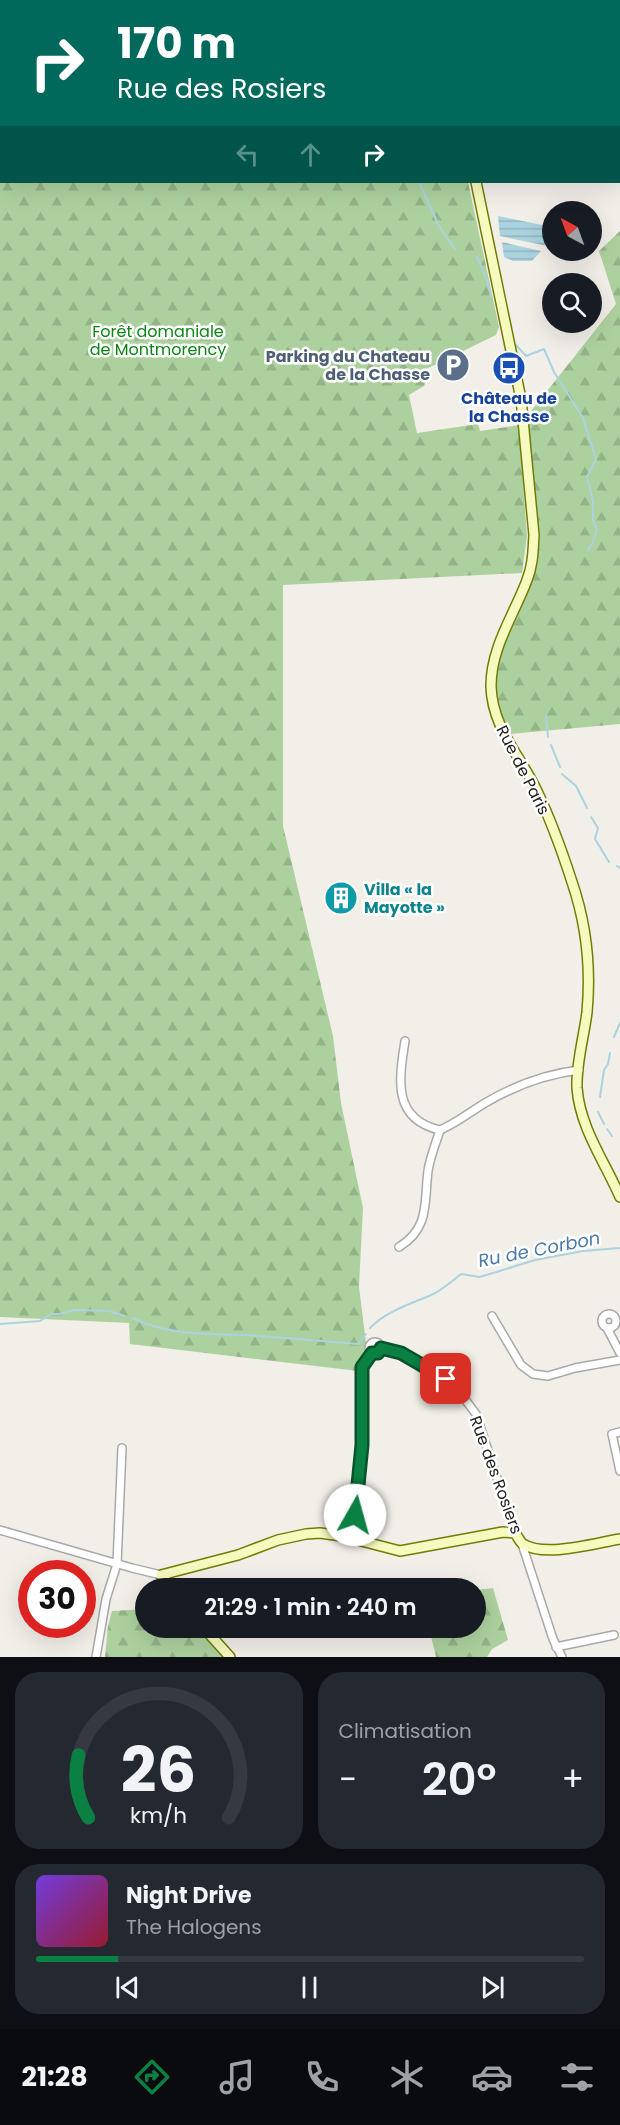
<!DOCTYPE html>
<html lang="fr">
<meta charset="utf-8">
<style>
body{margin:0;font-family:Poppins,sans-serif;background:#242831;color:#f1f3f6;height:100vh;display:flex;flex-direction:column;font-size:22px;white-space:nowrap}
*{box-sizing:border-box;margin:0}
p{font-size:20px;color:#9ea1a6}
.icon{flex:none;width:33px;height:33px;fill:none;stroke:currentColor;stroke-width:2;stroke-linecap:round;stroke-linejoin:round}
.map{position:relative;height:1657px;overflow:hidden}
.side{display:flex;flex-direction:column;gap:15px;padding:15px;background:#0d0f14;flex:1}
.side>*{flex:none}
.hud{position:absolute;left:0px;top:0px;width:621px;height:183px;box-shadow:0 6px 24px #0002;background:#00695c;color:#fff;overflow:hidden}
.needle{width:39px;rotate:319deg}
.buttons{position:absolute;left:542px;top:201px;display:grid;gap:12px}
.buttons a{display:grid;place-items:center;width:60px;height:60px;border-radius:50%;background:#171b24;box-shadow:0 6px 24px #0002;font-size:30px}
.speed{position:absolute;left:18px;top:1560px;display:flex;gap:12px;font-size:30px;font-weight:700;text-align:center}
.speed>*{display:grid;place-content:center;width:78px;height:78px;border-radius:50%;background:#171b24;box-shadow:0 6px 24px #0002;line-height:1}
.speed .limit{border:9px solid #d22;background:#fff;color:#111}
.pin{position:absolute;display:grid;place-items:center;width:51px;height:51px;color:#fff;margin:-26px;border-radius:12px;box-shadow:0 3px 9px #0006}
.me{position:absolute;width:66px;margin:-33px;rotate:7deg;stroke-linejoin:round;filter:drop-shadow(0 0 4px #0008)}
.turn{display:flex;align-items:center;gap:21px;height:126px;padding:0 18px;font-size:27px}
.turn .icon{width:78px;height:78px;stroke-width:2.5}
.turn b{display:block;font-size:42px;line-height:51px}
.lanes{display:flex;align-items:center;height:57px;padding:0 18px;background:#0003;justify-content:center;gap:30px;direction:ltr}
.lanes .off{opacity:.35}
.big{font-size:45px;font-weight:600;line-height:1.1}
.side .card{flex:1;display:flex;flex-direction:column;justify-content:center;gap:9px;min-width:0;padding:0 21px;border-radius:24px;background:#242831}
.side .dial{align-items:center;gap:0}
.dial svg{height:156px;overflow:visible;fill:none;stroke:#363941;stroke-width:7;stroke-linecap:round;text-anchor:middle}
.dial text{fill:#f1f3f6;stroke:none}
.song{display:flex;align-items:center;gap:18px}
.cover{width:72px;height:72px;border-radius:9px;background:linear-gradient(135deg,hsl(260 70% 55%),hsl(350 70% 35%))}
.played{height:6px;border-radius:3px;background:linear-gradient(90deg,#0b8043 15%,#363941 15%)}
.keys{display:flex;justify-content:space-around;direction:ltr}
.heat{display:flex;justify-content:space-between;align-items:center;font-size:33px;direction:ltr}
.side .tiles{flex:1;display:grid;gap:15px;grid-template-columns:1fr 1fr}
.card:last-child{grid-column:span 2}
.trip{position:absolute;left:135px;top:1578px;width:351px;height:60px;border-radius:30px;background:#171b24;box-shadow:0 6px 24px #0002;font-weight:600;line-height:60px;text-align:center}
.dock{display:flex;height:96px;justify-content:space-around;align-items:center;background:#090b0e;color:#9ea1a6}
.dock .icon{width:42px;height:42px}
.dock .current{color:#0b8043}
.dock b{font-size:27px;color:#f1f3f6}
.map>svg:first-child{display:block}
</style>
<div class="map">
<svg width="620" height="1657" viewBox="0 0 620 1657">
<defs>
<pattern id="forest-firs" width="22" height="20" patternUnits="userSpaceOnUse" patternTransform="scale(1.5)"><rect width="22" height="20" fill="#add19e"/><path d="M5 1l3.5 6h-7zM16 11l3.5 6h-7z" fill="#95b388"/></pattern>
<pattern id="water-rules" width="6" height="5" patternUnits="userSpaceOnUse" patternTransform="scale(1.5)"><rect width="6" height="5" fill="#aad3df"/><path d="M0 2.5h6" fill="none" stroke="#92b5bf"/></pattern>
</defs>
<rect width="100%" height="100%" fill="#f2efe9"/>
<polygon fill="#cdebb0" points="26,0 207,0 207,2"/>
<g fill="url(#forest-firs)">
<polygon points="0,0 30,1 2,2 2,182 468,182 499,327 496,335 424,370 427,378 424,386 409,395 417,433 478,424 480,431 519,425 527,536 522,573 283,585 283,826 333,1036 341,1103 363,1208 359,1287 366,1343 358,1371 130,1344 129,1323 0,1317"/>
<polygon points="207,0 505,0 504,2 207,1"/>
<polygon points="620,231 620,724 510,734 502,715 496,690 496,670 502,648 538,561 528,415 616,304 599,251"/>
<polygon points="493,1588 508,1640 492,1649 487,1657 436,1657 429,1628 476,1628 476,1590"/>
<polygon points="145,1609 146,1628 201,1628 226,1657 105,1657 108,1626 112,1611"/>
</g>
<g fill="url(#water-rules)">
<polygon points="498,216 552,227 552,247 500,236"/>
<polygon points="502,242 541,251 532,261 513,261 504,257"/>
</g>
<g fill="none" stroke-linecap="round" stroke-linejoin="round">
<g stroke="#aad3df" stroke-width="2">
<polyline points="266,0 268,2"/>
<polyline points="306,0 308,2"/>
<polyline points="336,2 336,0"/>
<polyline points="419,182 439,226 455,249"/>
<polyline points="477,257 487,280 491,296"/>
<polyline points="516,345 526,356 544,349 554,372 583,418 596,459 587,477 593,501 593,520 597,530 592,544 588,550"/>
<polyline points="546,715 548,737"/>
<polyline points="551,745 560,767"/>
<polyline points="562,774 576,786 587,808"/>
<polyline points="591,817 598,828 595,839 609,862"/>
<polyline points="617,866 620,868"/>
<polyline points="614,1037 620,1023"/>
<polyline points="600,1097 604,1070 608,1064 610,1053"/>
<polyline points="598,1112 604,1124"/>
<polyline points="607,1129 612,1136"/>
<path d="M133,1318C166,1335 206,1334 242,1335C281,1337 320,1341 358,1344L366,1334"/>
<polyline points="0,1324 40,1321 51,1314 60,1314 74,1310 109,1311 125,1316"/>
<path d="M370,1328C385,1312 410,1304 429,1296C441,1291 451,1282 461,1274L480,1277L535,1260L583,1251L620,1248"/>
</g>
<g stroke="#a9a9a9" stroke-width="10">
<g id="minor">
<path d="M405,1041C399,1079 392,1119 440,1130"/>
<path d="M440,1130C457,1123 470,1112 485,1103C514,1086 546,1074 579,1070"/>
<path d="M399,1247C430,1228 424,1203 428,1171C430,1157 436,1143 440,1130"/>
<circle cx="609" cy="1321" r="7"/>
<polyline points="492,1316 521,1365 533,1374 548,1376 575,1368 620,1360"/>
<polyline points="607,1328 620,1353"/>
<circle cx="375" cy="1348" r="6"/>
<polyline points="381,1348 401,1353 446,1379 458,1390 476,1414 515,1533"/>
<polyline points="620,1432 612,1434 620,1471"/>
<polyline points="0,1530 132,1568 161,1575"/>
<polyline points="352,1538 362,1445 362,1367 372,1353"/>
<polyline points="522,1544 553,1639 562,1657"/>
<polyline points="556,1647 614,1635"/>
<polyline points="96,1657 106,1599 117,1564 122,1448"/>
</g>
</g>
<g stroke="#707d05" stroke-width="12">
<g id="secondary">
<polyline points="511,2 512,0"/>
<path d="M476,182L521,399L534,535C533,551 533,565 527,580C514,615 491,647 491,686C492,727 519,754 536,789C550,818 562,851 572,882C586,923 591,969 587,1012C584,1037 576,1063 577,1088C580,1128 605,1162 620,1197"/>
<path d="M172,1588L161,1575L238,1555L278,1540L306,1534L320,1533L342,1536L400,1551L503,1532L515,1533C518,1537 520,1542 523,1544C545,1558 595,1543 620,1539"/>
<polyline points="204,1628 230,1657"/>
</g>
</g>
<use href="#minor" stroke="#fff" stroke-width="7"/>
<use href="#secondary" stroke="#f7fabf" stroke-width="9"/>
</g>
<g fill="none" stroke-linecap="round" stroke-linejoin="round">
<g stroke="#07532c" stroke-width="15">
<polyline id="route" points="355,1515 362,1445 362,1367 372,1353 378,1353 381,1348 401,1353 446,1379"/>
</g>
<use href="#route" stroke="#0b8043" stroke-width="10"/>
</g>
<defs>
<g id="parking-disc" transform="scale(1.725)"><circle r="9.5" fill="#5c6f8a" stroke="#fff"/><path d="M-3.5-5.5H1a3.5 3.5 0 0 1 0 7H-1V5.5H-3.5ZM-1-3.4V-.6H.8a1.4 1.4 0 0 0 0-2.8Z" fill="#fff"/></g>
<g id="bus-disc" transform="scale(1.725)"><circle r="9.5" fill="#1a4fb4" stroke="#fff"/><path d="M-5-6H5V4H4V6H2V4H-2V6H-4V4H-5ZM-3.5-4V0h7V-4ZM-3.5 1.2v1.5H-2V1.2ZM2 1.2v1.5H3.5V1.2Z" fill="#fff"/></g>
<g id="building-disc" transform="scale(1.725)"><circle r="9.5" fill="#0f9aa8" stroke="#fff"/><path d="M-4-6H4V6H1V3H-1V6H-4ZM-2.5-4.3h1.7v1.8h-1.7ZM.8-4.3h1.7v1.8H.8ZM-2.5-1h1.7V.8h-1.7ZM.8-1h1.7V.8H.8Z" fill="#fff"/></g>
</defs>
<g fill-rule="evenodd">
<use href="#parking-disc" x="453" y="365"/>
<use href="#bus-disc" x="509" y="368"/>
<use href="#building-disc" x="341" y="898"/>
</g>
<g text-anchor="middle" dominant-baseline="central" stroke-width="5" stroke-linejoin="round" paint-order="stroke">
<g font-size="16" fill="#0c8416" stroke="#fff">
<text x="158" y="331">Forêt domaniale<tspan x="158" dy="18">de Montmorency</tspan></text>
</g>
<g font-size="16" font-weight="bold" fill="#4e5e75" stroke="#fff" text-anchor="end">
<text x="430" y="356">Parking du Chateau<tspan x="430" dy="18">de la Chasse</tspan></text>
</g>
<g font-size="16" font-weight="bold" fill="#164399" stroke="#fff">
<text x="509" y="398">Château de<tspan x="509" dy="18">la Chasse</tspan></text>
</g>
<g font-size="16" fill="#222" stroke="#fff">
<text transform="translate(523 770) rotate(63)">Rue de Paris</text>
<text transform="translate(496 1475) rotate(70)">Rue des Rosiers</text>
</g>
<g font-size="16" font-weight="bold" fill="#0d838f" stroke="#fff" text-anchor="start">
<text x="364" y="889">Villa « la<tspan x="364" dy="18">Mayotte »</tspan></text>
</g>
<g font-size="18" font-style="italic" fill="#4a7aab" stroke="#fff">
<text transform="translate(539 1249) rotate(-11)">Ru de Corbon</text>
</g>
</g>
</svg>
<div class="buttons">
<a><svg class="needle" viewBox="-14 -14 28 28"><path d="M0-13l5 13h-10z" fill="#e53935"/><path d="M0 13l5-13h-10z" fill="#9ea1a6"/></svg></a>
<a><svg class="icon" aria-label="search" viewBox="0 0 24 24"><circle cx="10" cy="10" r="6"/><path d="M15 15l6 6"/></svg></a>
</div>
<div class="speed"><div class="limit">30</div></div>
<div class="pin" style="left:446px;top:1379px;background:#d93025"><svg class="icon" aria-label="arrive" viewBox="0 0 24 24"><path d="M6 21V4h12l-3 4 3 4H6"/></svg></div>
<svg class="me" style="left:355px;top:1515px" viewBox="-20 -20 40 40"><circle r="19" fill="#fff"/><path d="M0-13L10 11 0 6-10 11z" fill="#0b8043"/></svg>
<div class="trip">21:29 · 1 min · 240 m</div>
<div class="hud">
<div class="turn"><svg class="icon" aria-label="right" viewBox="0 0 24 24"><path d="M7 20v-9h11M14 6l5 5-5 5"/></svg><div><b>170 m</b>Rue des Rosiers</div></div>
<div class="lanes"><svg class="icon off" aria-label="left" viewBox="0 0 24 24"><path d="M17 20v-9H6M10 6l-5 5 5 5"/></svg><svg class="icon off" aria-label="ahead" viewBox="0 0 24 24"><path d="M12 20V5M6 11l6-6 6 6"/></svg><svg class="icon" aria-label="right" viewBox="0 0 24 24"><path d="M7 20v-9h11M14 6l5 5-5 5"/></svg></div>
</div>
</div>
<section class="side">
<div class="tiles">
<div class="card dial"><svg viewBox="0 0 100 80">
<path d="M14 69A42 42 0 1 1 86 69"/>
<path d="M14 69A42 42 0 0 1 9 37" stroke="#0b8043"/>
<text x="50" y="56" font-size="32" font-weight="700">26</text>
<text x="50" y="72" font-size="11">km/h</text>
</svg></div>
<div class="card"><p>Climatisation</p>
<div class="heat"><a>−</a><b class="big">20°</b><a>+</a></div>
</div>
<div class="card">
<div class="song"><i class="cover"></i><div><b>Night Drive</b><p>The Halogens</p></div></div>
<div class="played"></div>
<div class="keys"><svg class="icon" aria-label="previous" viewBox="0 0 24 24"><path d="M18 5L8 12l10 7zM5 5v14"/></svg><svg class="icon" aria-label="pause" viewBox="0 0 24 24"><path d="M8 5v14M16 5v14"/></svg><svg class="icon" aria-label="next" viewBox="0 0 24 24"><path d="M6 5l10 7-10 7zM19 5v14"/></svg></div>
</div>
</div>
</section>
<nav class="dock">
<b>21:28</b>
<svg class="icon current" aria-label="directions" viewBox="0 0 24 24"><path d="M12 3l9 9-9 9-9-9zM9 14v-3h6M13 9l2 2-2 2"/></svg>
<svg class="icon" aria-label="music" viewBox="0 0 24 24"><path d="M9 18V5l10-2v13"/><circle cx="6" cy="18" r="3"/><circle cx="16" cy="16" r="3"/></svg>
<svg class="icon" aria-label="phone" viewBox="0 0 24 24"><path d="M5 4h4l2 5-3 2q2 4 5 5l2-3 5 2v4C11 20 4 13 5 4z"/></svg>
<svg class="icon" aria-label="climate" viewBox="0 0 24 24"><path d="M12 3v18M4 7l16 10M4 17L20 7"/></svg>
<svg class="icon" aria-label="car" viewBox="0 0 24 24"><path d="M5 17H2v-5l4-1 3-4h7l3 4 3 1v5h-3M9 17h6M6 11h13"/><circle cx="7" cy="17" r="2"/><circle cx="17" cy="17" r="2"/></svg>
<svg class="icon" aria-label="filters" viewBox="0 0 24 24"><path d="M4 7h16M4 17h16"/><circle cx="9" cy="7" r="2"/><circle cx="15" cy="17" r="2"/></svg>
</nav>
